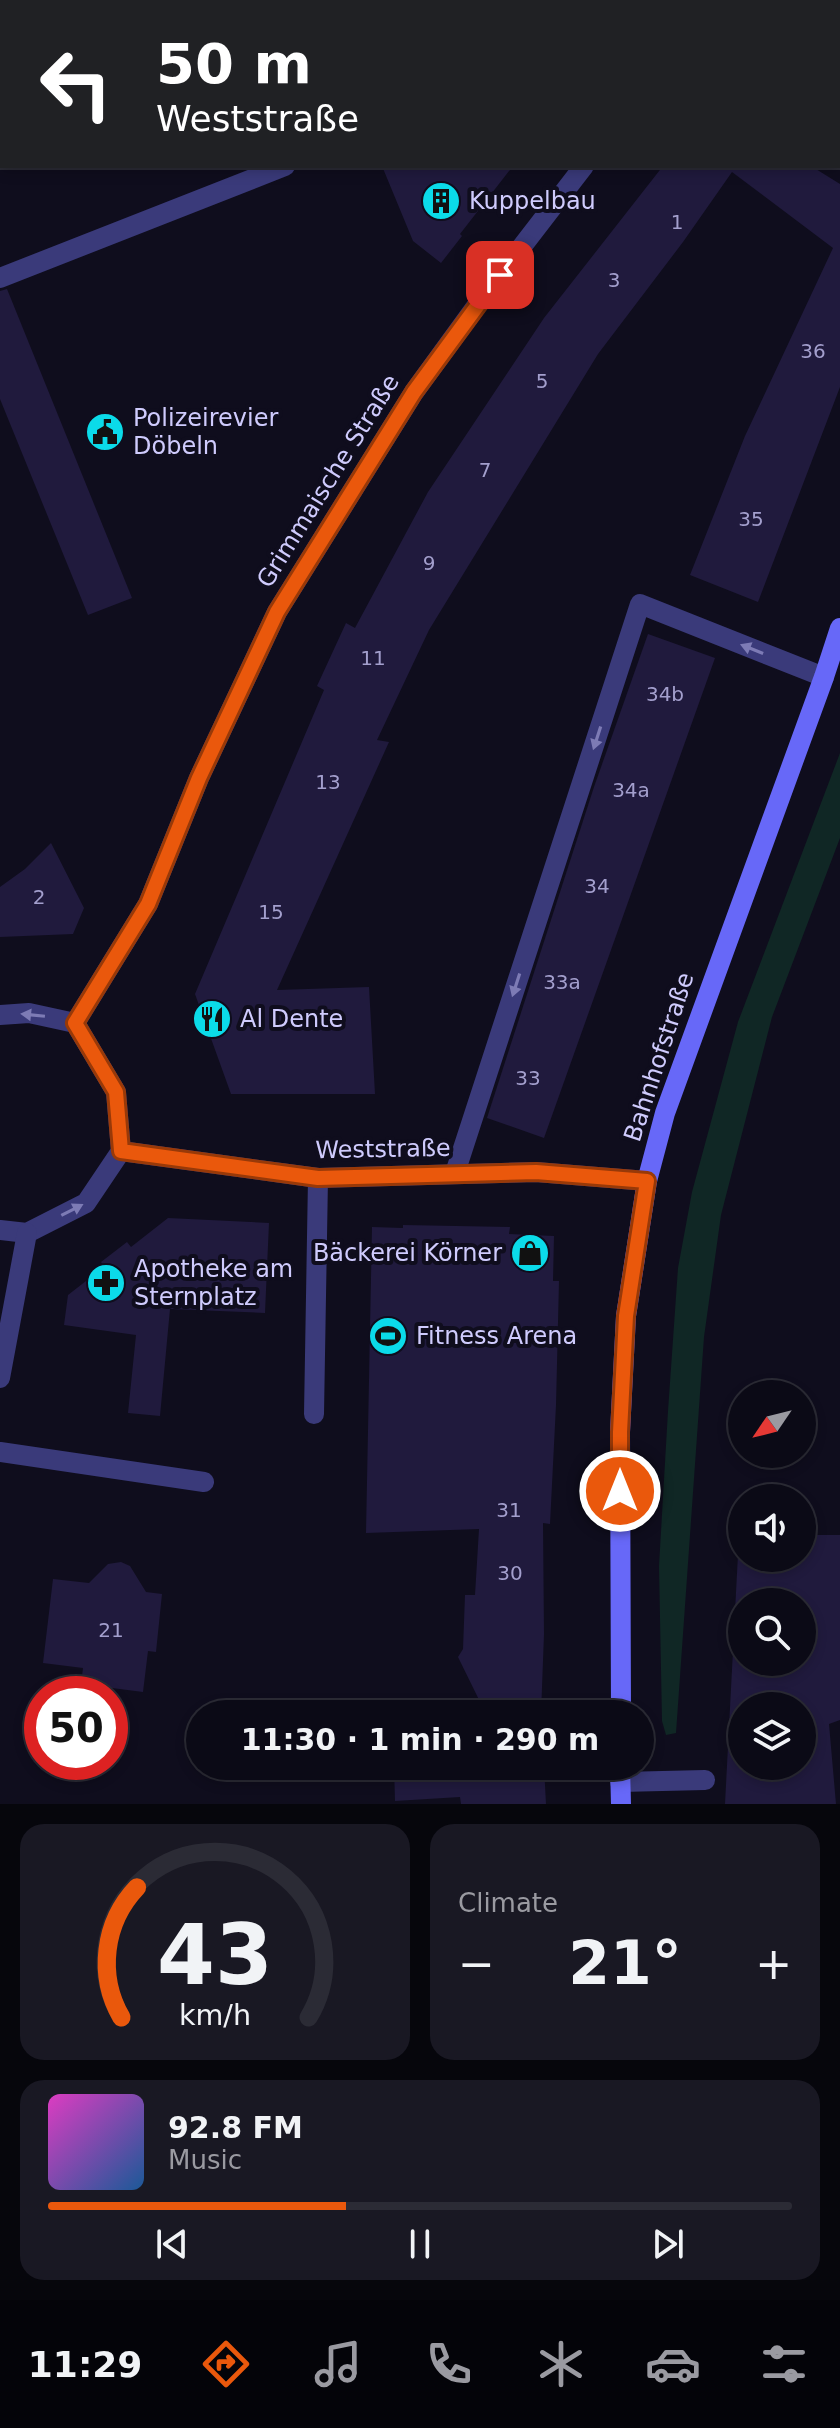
<!DOCTYPE html>
<meta charset="utf-8">
<style>
body{margin:0;font-family:"DejaVu Sans",sans-serif;background:#191823;color:#f1f3f6;height:100vh;display:flex;flex-direction:column;font-size:30px;white-space:nowrap}
*{box-sizing:border-box;margin:0}
p{font-size:26px;color:#9a9aa1}
.icon{flex:none;width:44px;height:44px;fill:none;stroke:currentColor;stroke-width:2;stroke-linecap:round;stroke-linejoin:round}
.map{position:relative;height:1804px;overflow:hidden}
.sheet{display:flex;flex-direction:column;gap:20px;padding:20px;background:#06060c;flex:1}
.sheet>*{flex:none}
.top-card{position:absolute;left:0px;top:0px;width:840px;height:168px;box-shadow:0 4px 12px #0003,0 0 0 2px #2b2b35;background:#202124;color:#fff;overflow:hidden}
.needle{width:52px;rotate:235deg}
.buttons{position:absolute;left:728px;top:1380px;display:grid;gap:16px}
.buttons a{display:grid;place-items:center;width:88px;height:88px;border-radius:50%;background:#0b0a16;box-shadow:0 4px 12px #0003,0 0 0 2px #2b2b35;font-size:40px}
.speed{position:absolute;left:24px;top:1676px;display:flex;gap:16px;font-size:40px;font-weight:700;text-align:center}
.speed>*{display:grid;place-content:center;width:104px;height:104px;border-radius:50%;background:#0b0a16;box-shadow:0 4px 12px #0003,0 0 0 2px #2b2b35;line-height:1}
.speed .limit{border:12px solid #d22;background:#fff;color:#111}
.pin{position:absolute;display:grid;place-items:center;width:68px;height:68px;color:#fff;margin:-34px;border-radius:16px;box-shadow:0 4px 12px #0006}
.me{position:absolute;width:88px;margin:-44px;rotate:0deg;stroke-linejoin:round;filter:drop-shadow(0 0 6px #0008)}
.turn{display:flex;align-items:center;gap:28px;height:168px;padding:0 24px;font-size:36px}
.turn .icon{width:104px;height:104px;stroke-width:2.5}
.turn b{display:block;font-size:56px;line-height:68px}
.big{font-size:60px;font-weight:700;line-height:1.1}
.sheet .tile{flex:1;display:flex;flex-direction:column;justify-content:center;gap:12px;min-width:0;padding:0 28px;border-radius:24px;background:#191823}
.sheet .dial{align-items:center;gap:0}
.dial svg{height:208px;overflow:visible;fill:none;stroke:#2b2b35;stroke-width:7;stroke-linecap:round;text-anchor:middle}
.dial text{fill:#f1f3f6;stroke:none}
.song{display:flex;align-items:center;gap:24px}
.cover{width:96px;height:96px;border-radius:12px;background:linear-gradient(135deg,hsl(310 70% 55%),hsl(210 70% 35%))}
.played{height:8px;border-radius:4px;background:linear-gradient(90deg,#ea580c 40%,#2b2b35 40%)}
.keys{display:flex;justify-content:space-around;direction:ltr}
.heat{display:flex;justify-content:space-between;align-items:center;font-size:44px;direction:ltr}
.sheet .tiles{flex:1;display:grid;gap:20px;grid-template-columns:1fr 1fr}
.tile:last-child{grid-column:span 2}
.trip{position:absolute;left:186px;top:1700px;width:468px;height:80px;border-radius:40px;background:#0b0a16;box-shadow:0 4px 12px #0003,0 0 0 2px #2b2b35;font-weight:700;line-height:80px;text-align:center}
.menu{display:flex;height:128px;justify-content:space-around;align-items:center;background:#040409;color:#9a9aa1}
.menu .icon{width:56px;height:56px}
.menu .current{color:#ea580c}
.menu b{font-size:36px;color:#f1f3f6}
.map>svg:first-child{display:block}
</style>
<div class="map">
<svg width="840" height="1804" viewBox="0 0 840 1804">
<rect width="100%" height="100%" fill="#0f0d1d"/>
<g fill="#102725">
<polygon points="791,0 840,0 840,74 838,73 838,2 788,2"/>
<polygon points="840,753 840,838 772,1017 721,1215 704,1337 676,1733 666,1735 662,1721 659,1566 668,1411 678,1268 692,1192 738,1022"/>
</g>
<g fill="#201a3d" fill-rule="evenodd">
<polygon points="382,166 513,166 460,234 462,236 441,263 413,241"/>
<polygon points="663,166 811,166 840,184 840,387 758,602 690,575 745,436 833,248 732,172 683,242 598,354 429,630 377,740 389,742 277,990 369,987 375,1094 231,1094 195,994 324,690 317,686 346,623 355,628 428,492 544,318"/>
<polygon points="7,289 132,598 88,615 0,399 0,291"/>
<polygon points="648,634 715,658 544,1138 487,1118 594,787"/>
<polygon points="51,843 84,908 73,934 0,937 0,887 25,869"/>
<polygon points="168,1218 269,1223 265,1313 170,1309 160,1416 128,1413 136,1335 64,1325 68,1295 104,1267 101,1262 127,1242 131,1247"/>
<polygon points="403,1225 510,1227 509,1234 554,1236 553,1281 559,1281 556,1405 550,1524 543,1523 544,1634 541,1714 486,1714 458,1657 463,1649 465,1595 475,1595 479,1529 366,1533 372,1227 403,1228"/>
<path d="M739,1535H742V1558H802V1535H840V1720L829,1724L836,1804H725ZM742,1602H802V1662H742ZM742,1706H802V1766H742Z"/>
<polygon points="121,1562 130,1566 146,1592 162,1594 156,1652 148,1651 143,1692 81,1684 83,1668 43,1663 53,1579 89,1583 108,1564"/>
<polygon points="394,1766 544,1766 546,1804 461,1804 460,1797 395,1801"/>
</g>
<g fill="none" stroke-linecap="round" stroke-linejoin="round">
<g stroke="#3a3a7a" stroke-width="20">
<polyline points="455,1173 640,604 824,677"/>
<polyline points="314,1414 318,1178"/>
<polyline points="0,1452 204,1482"/>
<polyline points="620,1782 705,1780"/>
</g>
<g stroke="#3a3a7a" stroke-width="20">
<polyline points="717,2 719,0"/>
<polyline points="0,278 285,166"/>
<polyline points="0,1015 29,1013 75,1023 116,1092 121,1151 86,1203 27,1233 0,1230"/>
<polyline points="75,1023 148,904 199,778 277,612 414,392 483,297 584,166"/>
<polyline points="121,1151 318,1178 536,1172 647,1181"/>
<polyline points="0,1378 27,1233"/>
</g>
<g stroke="#6768f8" stroke-width="20">
<polyline points="691,0 692,2"/>
<polyline points="838,130 840,131"/>
<polyline points="621,1714 620,1432 626,1316 647,1181 665,1113 824,677 840,628"/>
<polyline points="620,1766 621,1804"/>
</g>
</g>
<defs><path id="oneway-solid" d="M-6-.8H1V-3.2L6.5 0L1 3.2V.8H-6Z" transform="scale(2)"/></defs>
<g fill="#7d7bb5">
<use href="#oneway-solid" transform="translate(752 649) rotate(-158)"/>
<use href="#oneway-solid" transform="translate(597 738) rotate(108)"/>
<use href="#oneway-solid" transform="translate(516 985) rotate(108)"/>
<use href="#oneway-solid" transform="translate(33 1015) rotate(-174)"/>
<use href="#oneway-solid" transform="translate(72 1210) rotate(-27)"/>
</g>
<g fill="none" stroke-linecap="round" stroke-linejoin="round">
<g stroke="#983908" stroke-width="20">
<polyline id="route" points="500,275 414,392 277,612 199,778 148,904 75,1023 116,1092 121,1151 318,1178 536,1172 647,1181 626,1316 620,1432 620,1491"/>
</g>
<use href="#route" stroke="#ea580c" stroke-width="14"/>
</g>
<defs>
<g id="building-disc" transform="scale(2)"><circle r="9.5" fill="#0bdbe9" stroke="#0f0d1d"/><path d="M-4-6H4V6H1V3H-1V6H-4ZM-2.5-4.3h1.7v1.8h-1.7ZM.8-4.3h1.7v1.8H.8ZM-2.5-1h1.7V.8h-1.7ZM.8-1h1.7V.8H.8Z" fill="#111"/></g>
<g id="civic-disc" transform="scale(2)"><circle r="9.5" fill="#0bdbe9" stroke="#0f0d1d"/><path d="M-.6-6.5H3V-4.5H.6V-3L4-1V1h2V6H-6V1h2V-1L-.6-3ZM-1.2 2.5V6h2.4V2.5Z" fill="#111"/></g>
<g id="restaurant-disc" transform="scale(2)"><circle r="9.5" fill="#0bdbe9" stroke="#0f0d1d"/><path d="M-5-6h1v4h1v-4h1v4h1v-4h1v5L-1.5 .5V6h-2V.5L-5-1ZM5-6V6H3V1.5H1.5Q1.5-4 5-6Z" fill="#111"/></g>
<g id="shop-disc" transform="scale(2)"><circle r="9.5" fill="#0bdbe9" stroke="#0f0d1d"/><path d="M-5-2.5h2.3a2.7 3.5 0 0 1 5.4 0H5L5.5 6h-11ZM-1.5-2.5h3a1.5 2.3 0 0 0-3 0Z" fill="#111"/></g>
<g id="pharmacy-disc" transform="scale(2)"><circle r="9.5" fill="#0bdbe9" stroke="#0f0d1d"/><path d="M-2-6h4v4h4v4h-4v4h-4v-4h-4v-4h4Z" fill="#111"/></g>
<g id="stadium-disc" transform="scale(2)"><circle r="9.5" fill="#0bdbe9" stroke="#0f0d1d"/><path d="M0-5a6.5 5 0 1 0 0 10a6.5 5 0 1 0 0-10ZM-3.5-1.8h7v3.6h-7Z" fill="#111"/></g>
</defs>
<g fill-rule="evenodd">
<use href="#building-disc" x="441" y="201"/>
<use href="#civic-disc" x="105" y="432"/>
<use href="#restaurant-disc" x="212" y="1019"/>
<use href="#shop-disc" x="530" y="1253"/>
<use href="#pharmacy-disc" x="106" y="1283"/>
<use href="#stadium-disc" x="388" y="1336"/>
</g>
<g text-anchor="middle" dominant-baseline="central" stroke-width="8" stroke-linejoin="round" paint-order="stroke">
<g font-size="20" fill="#a39fcd">
<text x="677" y="222">1</text>
<text x="614" y="280">3</text>
<text x="813" y="351">36</text>
<text x="542" y="381">5</text>
<text x="485" y="470">7</text>
<text x="751" y="519">35</text>
<text x="429" y="563">9</text>
<text x="373" y="658">11</text>
<text x="665" y="694">34b</text>
<text x="328" y="782">13</text>
<text x="631" y="790">34a</text>
<text x="597" y="886">34</text>
<text x="39" y="897">2</text>
<text x="271" y="912">15</text>
<text x="562" y="982">33a</text>
<text x="528" y="1078">33</text>
<text x="509" y="1510">31</text>
<text x="510" y="1573">30</text>
<text x="111" y="1630">21</text>
</g>
<g font-size="24" fill="#cfcbfd" stroke="#0f0d1d" text-anchor="start">
<text x="469" y="201">Kuppelbau</text>
<text x="133" y="418">Polizeirevier<tspan x="133" dy="28">Döbeln</tspan></text>
<text x="240" y="1019">Al Dente</text>
<text x="502" y="1253" text-anchor="end">Bäckerei Körner</text>
<text x="134" y="1269">Apotheke am<tspan x="134" dy="28">Sternplatz</tspan></text>
<text x="416" y="1336">Fitness Arena</text>
</g>
<g font-size="24" fill="#cfcbfd" stroke="#0f0d1d">
<text transform="translate(328 481) rotate(-58)">Grimmaische Straße</text>
<text transform="translate(659 1057) rotate(-72)">Bahnhofstraße</text>
<text transform="translate(383 1149) rotate(-1)">Weststraße</text>
</g>
</g>
</svg>
<div class="buttons">
<a><svg class="needle" viewBox="-14 -14 28 28"><path d="M0-13l5 13h-10z" fill="#e53935"/><path d="M0 13l5-13h-10z" fill="#9a9aa1"/></svg></a>
<a><svg class="icon" aria-label="sound" viewBox="0 0 24 24"><path d="M4 9h4l5-4v14l-5-4H4zM17 9q2 3 0 6"/></svg></a>
<a><svg class="icon" aria-label="search" viewBox="0 0 24 24"><circle cx="10" cy="10" r="6"/><path d="M15 15l6 6"/></svg></a>
<a><svg class="icon" aria-label="layers" viewBox="0 0 24 24"><path d="M12 4l9 5-9 5-9-5zM3 14l9 5 9-5"/></svg></a>
</div>
<div class="speed"><div class="limit">50</div></div>
<div class="pin" style="left:500px;top:275px;background:#d93025"><svg class="icon" aria-label="arrive" viewBox="0 0 24 24"><path d="M6 21V4h12l-3 4 3 4H6"/></svg></div>
<svg class="me" style="left:620px;top:1491px" viewBox="-20 -20 40 40"><circle r="17" fill="#ea580c" stroke="#fff" stroke-width="3"/><path d="M0-11L8 9 0 5-8 9z" fill="#fff"/></svg>
<div class="trip">11:30 · 1 min · 290 m</div>
<div class="top-card">
<div class="turn"><svg class="icon" aria-label="left" viewBox="0 0 24 24"><path d="M17 20v-9H6M10 6l-5 5 5 5"/></svg><div><b>50 m</b>Weststraße</div></div>
</div>
</div>
<section class="sheet">
<div class="tiles">
<div class="tile dial"><svg viewBox="0 0 100 80">
<path d="M14 69A42 42 0 1 1 86 69"/>
<path d="M14 69A42 42 0 0 1 20 19" stroke="#ea580c"/>
<text x="50" y="56" font-size="32" font-weight="700">43</text>
<text x="50" y="72" font-size="11">km/h</text>
</svg></div>
<div class="tile"><p>Climate</p>
<div class="heat"><a>−</a><b class="big">21°</b><a>+</a></div>
</div>
<div class="tile">
<div class="song"><i class="cover"></i><div><b>92.8 FM</b><p>Music</p></div></div>
<div class="played"></div>
<div class="keys"><svg class="icon" aria-label="previous" viewBox="0 0 24 24"><path d="M18 5L8 12l10 7zM5 5v14"/></svg><svg class="icon" aria-label="pause" viewBox="0 0 24 24"><path d="M8 5v14M16 5v14"/></svg><svg class="icon" aria-label="next" viewBox="0 0 24 24"><path d="M6 5l10 7-10 7zM19 5v14"/></svg></div>
</div>
</div>
</section>
<nav class="menu">
<b>11:29</b>
<svg class="icon current" aria-label="directions" viewBox="0 0 24 24"><path d="M12 3l9 9-9 9-9-9zM9 14v-3h6M13 9l2 2-2 2"/></svg>
<svg class="icon" aria-label="music" viewBox="0 0 24 24"><path d="M9 18V5l10-2v13"/><circle cx="6" cy="18" r="3"/><circle cx="16" cy="16" r="3"/></svg>
<svg class="icon" aria-label="phone" viewBox="0 0 24 24"><path d="M5 4h4l2 5-3 2q2 4 5 5l2-3 5 2v4C11 20 4 13 5 4z"/></svg>
<svg class="icon" aria-label="climate" viewBox="0 0 24 24"><path d="M12 3v18M4 7l16 10M4 17L20 7"/></svg>
<svg class="icon" aria-label="car" viewBox="0 0 24 24"><path d="M5 17H2v-5l4-1 3-4h7l3 4 3 1v5h-3M9 17h6M6 11h13"/><circle cx="7" cy="17" r="2"/><circle cx="17" cy="17" r="2"/></svg>
<svg class="icon" aria-label="filters" viewBox="0 0 24 24"><path d="M4 7h16M4 17h16"/><circle cx="9" cy="7" r="2"/><circle cx="15" cy="17" r="2"/></svg>
</nav>
